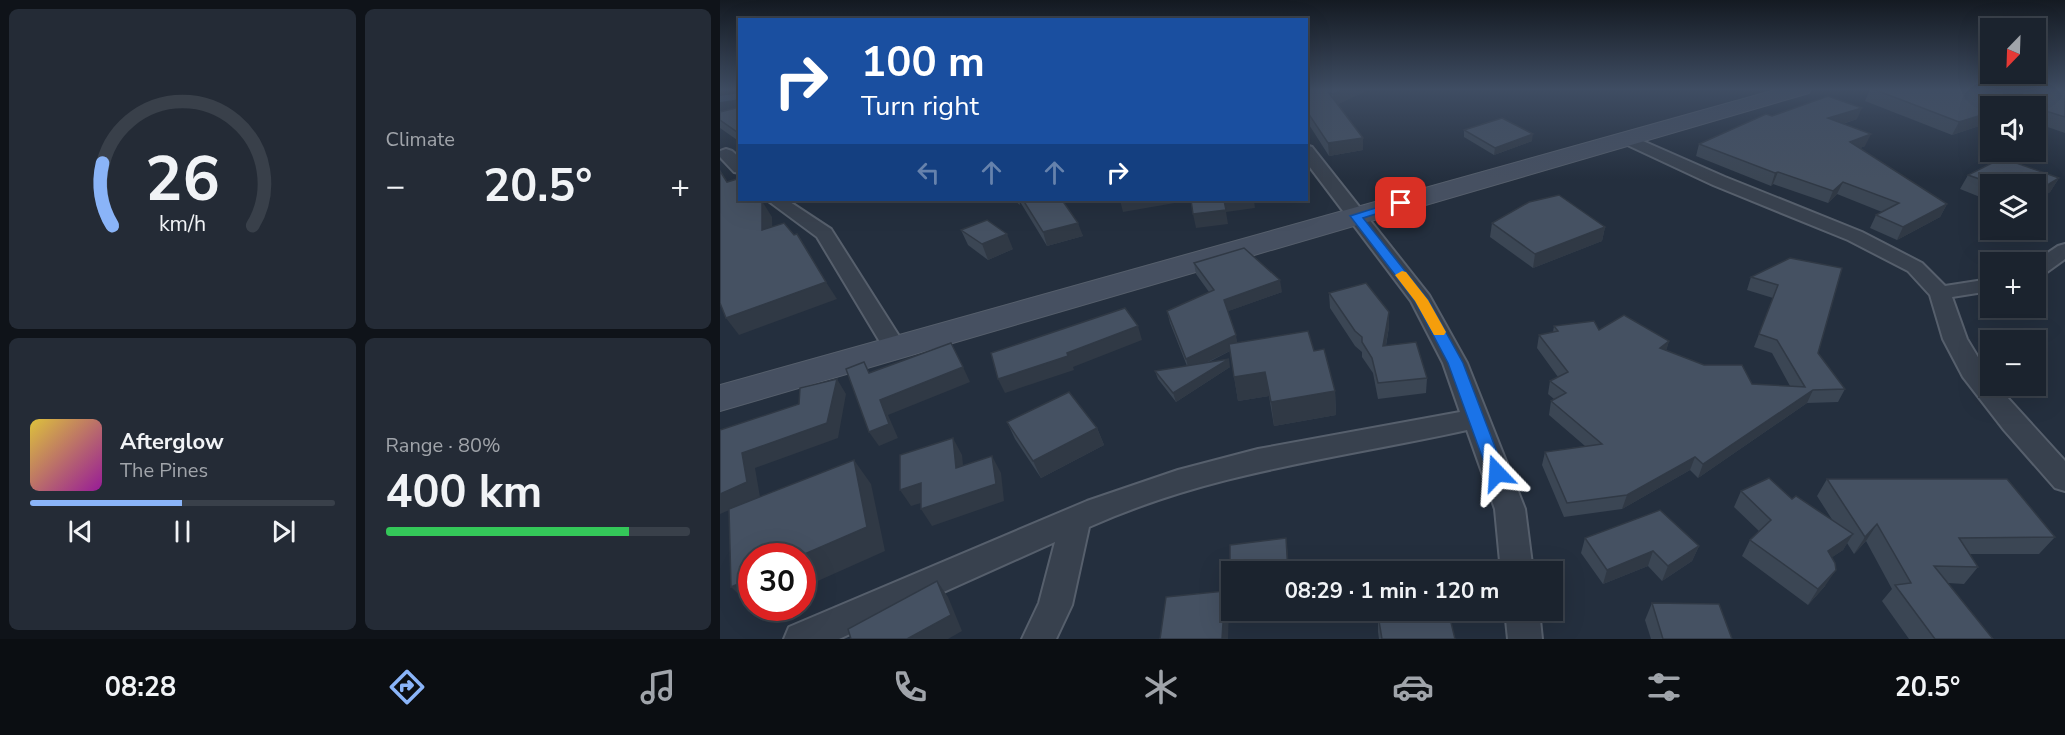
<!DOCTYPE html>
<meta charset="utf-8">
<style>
body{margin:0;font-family:"Nunito Sans",sans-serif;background:#242b36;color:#f1f3f6;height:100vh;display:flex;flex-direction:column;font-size:22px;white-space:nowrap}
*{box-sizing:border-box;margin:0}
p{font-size:20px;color:#a0a4aa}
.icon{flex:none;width:33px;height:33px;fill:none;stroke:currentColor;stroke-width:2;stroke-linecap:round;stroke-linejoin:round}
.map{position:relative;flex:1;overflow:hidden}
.sheet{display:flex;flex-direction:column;gap:9px;padding:9px;background:#0f1319;width:720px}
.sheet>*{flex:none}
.hud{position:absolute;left:18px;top:18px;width:570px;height:183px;border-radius:0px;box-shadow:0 6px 24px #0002,0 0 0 2px #39404a;background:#1a4fa0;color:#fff;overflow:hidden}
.needle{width:39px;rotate:203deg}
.fabs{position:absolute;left:1260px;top:18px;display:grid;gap:12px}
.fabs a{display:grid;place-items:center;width:66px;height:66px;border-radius:0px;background:#1b232e;box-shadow:0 6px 24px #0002,0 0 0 2px #39404a;font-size:30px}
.speed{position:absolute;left:18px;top:543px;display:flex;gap:12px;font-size:30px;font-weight:700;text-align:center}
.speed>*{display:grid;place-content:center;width:78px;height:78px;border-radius:50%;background:#1b232e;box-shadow:0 6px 24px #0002,0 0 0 2px #39404a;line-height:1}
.speed .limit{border:9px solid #d22;background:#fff;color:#111}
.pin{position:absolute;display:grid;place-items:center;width:51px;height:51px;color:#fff;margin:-26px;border-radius:12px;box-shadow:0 3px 9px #0006}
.me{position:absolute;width:66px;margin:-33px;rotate:340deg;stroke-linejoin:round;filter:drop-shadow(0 0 4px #0008)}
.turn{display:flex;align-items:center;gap:21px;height:126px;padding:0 24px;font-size:27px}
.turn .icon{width:78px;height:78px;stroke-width:2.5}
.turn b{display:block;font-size:42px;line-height:51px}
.lanes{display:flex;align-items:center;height:57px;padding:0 24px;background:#0003;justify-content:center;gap:30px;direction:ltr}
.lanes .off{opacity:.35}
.big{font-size:45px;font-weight:700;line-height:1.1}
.sheet .widget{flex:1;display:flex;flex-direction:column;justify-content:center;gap:9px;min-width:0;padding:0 21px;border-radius:9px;background:#242b36}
.sheet .dial{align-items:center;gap:0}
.dial svg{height:156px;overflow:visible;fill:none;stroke:#39404a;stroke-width:7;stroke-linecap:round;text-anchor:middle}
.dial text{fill:#f1f3f6;stroke:none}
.song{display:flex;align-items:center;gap:18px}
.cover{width:72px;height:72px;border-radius:9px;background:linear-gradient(135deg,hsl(50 70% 55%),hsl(300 70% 35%))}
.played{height:6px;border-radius:3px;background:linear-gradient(90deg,#8ab4f8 50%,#39404a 50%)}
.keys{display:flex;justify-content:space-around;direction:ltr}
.heat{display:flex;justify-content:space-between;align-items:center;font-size:33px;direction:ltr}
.charge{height:9px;border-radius:4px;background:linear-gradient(90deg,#34c759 80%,#39404a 0)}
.sheet .tiles{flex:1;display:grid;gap:9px;grid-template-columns:repeat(2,1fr)}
.trip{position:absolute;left:501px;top:561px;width:342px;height:60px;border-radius:0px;background:#1b232e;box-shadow:0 6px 24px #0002,0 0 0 2px #39404a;font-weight:700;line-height:60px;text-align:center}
.tab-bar{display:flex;height:96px;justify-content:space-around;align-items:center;background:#0b0e12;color:#a0a4aa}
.tab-bar .icon{width:42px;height:42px}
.tab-bar .active{color:#8ab4f8}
.tab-bar b{font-size:27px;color:#f1f3f6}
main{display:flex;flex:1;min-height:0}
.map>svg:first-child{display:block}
</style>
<main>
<section class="sheet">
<div class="tiles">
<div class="widget dial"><svg viewBox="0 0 100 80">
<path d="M14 69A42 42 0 1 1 86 69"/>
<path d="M14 69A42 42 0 0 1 9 37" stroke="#8ab4f8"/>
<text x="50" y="56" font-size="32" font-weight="700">26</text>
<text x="50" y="72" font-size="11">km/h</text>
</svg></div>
<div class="widget"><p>Climate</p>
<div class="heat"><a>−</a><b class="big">20.5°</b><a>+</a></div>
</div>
<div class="widget">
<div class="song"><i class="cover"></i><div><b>Afterglow</b><p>The Pines</p></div></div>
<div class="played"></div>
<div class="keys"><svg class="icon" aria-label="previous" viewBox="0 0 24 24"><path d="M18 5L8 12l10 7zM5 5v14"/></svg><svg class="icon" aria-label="pause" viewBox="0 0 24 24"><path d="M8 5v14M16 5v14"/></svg><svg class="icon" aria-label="next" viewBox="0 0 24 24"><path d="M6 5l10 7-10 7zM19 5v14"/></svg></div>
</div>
<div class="widget"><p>Range · 80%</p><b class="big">400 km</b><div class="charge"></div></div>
</div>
</section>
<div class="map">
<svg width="1345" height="639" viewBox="0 0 1345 639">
<rect width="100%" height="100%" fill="#242f3e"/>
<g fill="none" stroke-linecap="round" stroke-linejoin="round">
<polyline stroke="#394c67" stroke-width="6" points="0,99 20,96"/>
<g stroke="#565f6c" stroke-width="4">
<g id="minor">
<polygon points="907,134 1005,177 1142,232 1202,263 1225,286 1270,279 1270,291 1232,297 1247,339 1270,377 1270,386 1277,386 1345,461 1345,491 1335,488 1284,430 1243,377 1223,339 1210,295 1188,271 1128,240 993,185 901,142 899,139"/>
<path d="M586,145L592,147L709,295L747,363L805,509L813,572H781L775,509L747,430C616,459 494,471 369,527L352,605L336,639H302L319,603L335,542L119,639H64L69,627L367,501L458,470L538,449L740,412L723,363L691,301L586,162Z"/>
<polygon points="6,149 12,151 20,158 20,173 14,172 0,157 0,151"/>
<polygon points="47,200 67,200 111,229 186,347 182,352 174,355 166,352 97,237"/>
<polygon points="1345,244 1345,259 1323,275 1316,277 1314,262 1338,246"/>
<polygon points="785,610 819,610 822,639 788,639"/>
</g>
</g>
<g stroke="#565f6c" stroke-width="2">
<polygon id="secondary" points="1059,89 1091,89 1089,93 0,411 0,385"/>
</g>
<use href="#minor" fill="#38414e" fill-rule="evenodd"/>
<use href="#secondary" fill="#465061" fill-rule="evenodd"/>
</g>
<g fill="#3b4654">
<polygon points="586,89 644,92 618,104 643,138 643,150 609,156 586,120"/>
<polygon points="1150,89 1345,89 1345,133 1316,123 1316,106 1270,106 1270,126 1268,127 1262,125 1232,135 1145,101"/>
<polygon points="20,107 20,142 0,128 0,112"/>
<polygon points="1052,116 1137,119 1123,124 1145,146 1140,148 1227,204 1220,217 1177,240 1150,228 1156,215 1162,212 1117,194 1108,203 1053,184 1051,186 976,156 979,144"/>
<polygon points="744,130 812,141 774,155 744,137"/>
<polygon points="1248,175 1339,178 1330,192 1316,201 1316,184 1270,184 1270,201 1240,189"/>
<polygon points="294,200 299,200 300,205"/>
<polygon points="299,200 342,200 363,236 327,246"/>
<polygon points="772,223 885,227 882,241 813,268 770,237"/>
<polygon points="241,230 293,249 268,260 248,245"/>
<polygon points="1070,258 1098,353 1125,389 1118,402 1087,403 978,478 970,470 902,509 844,517 822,465 825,452 865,446 829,415 831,401 834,399 828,394 830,381 838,377 817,348 819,335 833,332 834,326 879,330 949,341 946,350 1032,384 1070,386 1052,353 1034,347 1053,298 1027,290 1031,277"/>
<polygon points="474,263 562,292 508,311 517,342 594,351 615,391 616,415 554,426 549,396 518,401 510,351 487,363 510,367 456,402 438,379 435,371 467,366 450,323 447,311 489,292 476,274"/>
<polygon points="609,293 669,327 666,346 707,378 706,393 658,399 653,373 642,357 642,352 635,346 610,308"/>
<polygon points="287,422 377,428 384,445 321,478 295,439"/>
<polygon points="1107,479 1335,537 1319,554 1250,554 1258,567 1244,584 1228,583 1273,639 1189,639 1162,601 1172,589 1146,541 1134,554 1127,543 1123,550 1112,557 1105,586 1088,605 1022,556 1030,540 1039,531 1014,507 1021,491 1072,499 1113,521 1097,496"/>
<polygon points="865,538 979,546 972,561 942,581 928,566 883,584 861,553"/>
<polygon points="932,603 1012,639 931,639 925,620"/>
<polygon points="513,610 533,610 514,614"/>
<polygon points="658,615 735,639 659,639 658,632"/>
</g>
<g fill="#303945">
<polygon points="624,89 644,89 644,92 614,106 613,94"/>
<polygon points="1142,108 1137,119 1103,130 1108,118"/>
<polygon points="1268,113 1262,125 1232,135 1239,122"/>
<polygon points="813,134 812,141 774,155 775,148"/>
<polygon points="1151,134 1145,146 1125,154 1130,142"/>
<polygon points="643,138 643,150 609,156 608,143"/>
<polygon points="1058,172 1053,184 1051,186 1055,173"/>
<polygon points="1339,178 1330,192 1316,201 1316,192"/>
<polygon points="1123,182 1117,194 1108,203 1113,191"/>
<polygon points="34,200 36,200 38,203 42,201 52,217 53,246 42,230"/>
<polygon points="400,200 472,200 403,212"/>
<polygon points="504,200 540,200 534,201 535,208 506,212 508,224 476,228 473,214"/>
<polygon points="1227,204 1220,217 1177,240 1183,227"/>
<polygon points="358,223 363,236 327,246 323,232"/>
<polygon points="885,227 882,241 813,268 815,254"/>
<polygon points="287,234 293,249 268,260 262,244"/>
<polygon points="560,280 562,292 506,312 504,300"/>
<polygon points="106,282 117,299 19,335 6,318"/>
<polygon points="669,312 669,327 663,361 663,346"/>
<polygon points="418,326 422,340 353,367 354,370 285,393 278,379"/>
<polygon points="516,335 518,347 469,371 466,359"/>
<polygon points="949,341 945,355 940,348"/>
<polygon points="509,359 510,367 456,402 453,393"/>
<polygon points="243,367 250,382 168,415 178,438 159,446 149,432 160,400"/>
<polygon points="545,372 549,396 518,401 514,377"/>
<polygon points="117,379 126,394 118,438 35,468 40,497 0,514 0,494 22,453"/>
<polygon points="1093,390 1087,403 978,478 983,464"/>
<polygon points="615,391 616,415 554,426 551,402"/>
<polygon points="377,428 384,445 321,478 313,461"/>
<polygon points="233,438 242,455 245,484 236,468"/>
<polygon points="272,456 281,473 284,501 212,526 201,509"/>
<polygon points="975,457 970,470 902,509 907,495"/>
<polygon points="134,460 151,484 165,551 82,588 82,556 80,556"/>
<polygon points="201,483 211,500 191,506 180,490"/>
<polygon points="1157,524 1146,541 1134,554 1145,537"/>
<polygon points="1133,534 1123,550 1098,567 1108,551"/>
<polygon points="566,538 568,554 569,572 568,572"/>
<polygon points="979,546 972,561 942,581 948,566"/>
<polygon points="933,551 928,566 883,584 887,570"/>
<polygon points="1116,570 1105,586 1088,605 1098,589"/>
<polygon points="32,578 32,607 11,587"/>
<polygon points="217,581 228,597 242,631 228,639 187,639"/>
<polygon points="505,591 509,607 508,639 502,639"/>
</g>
<g fill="#455162" stroke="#303945" stroke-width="1.5">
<polygon points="586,89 624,89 613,94 609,93 643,138 608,143 586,110"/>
<polygon points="1153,89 1345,89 1345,117 1316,108 1316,106 1311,106 1301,103 1294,106 1270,106 1270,113 1268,113 1239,122"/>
<polygon points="1108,96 1142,108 1108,118 1151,134 1130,142 1227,204 1183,227 1156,215 1179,203 1123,182 1113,191 1058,172 1055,173 979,144 1046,114 1052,116"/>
<polygon points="20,107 20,134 0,120 0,112"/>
<polygon points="782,118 813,134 775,148 744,130"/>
<polygon points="1282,158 1339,178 1316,192 1316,184 1274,184 1248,175"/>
<polygon points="0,171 7,182 17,179 20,184 20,200 34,200 35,202 42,201 42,230 64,223 74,235 77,234 106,282 6,318 0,303"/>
<polygon points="839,195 885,227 815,254 772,223 809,202"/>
<polygon points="303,200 342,200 358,223 323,232"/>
<polygon points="471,200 504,200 506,210 473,214"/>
<polygon points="267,220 287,234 262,244 241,230"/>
<polygon points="524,248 560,280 504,300 516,335 466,359 447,311 494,290 474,263"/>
<polygon points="1070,258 1122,268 1098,353 1125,389 1093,390 983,464 975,457 907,495 847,503 825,452 882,444 831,401 846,393 830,381 848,372 819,335 838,331 834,326 874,321 879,330 904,315 949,341 940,348 984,365 1022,365 1032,384 1085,387 1057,340 1039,334 1058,285 1031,277"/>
<polygon points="646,283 669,312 663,346 696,342 707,378 658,383 652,358 642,342 642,337 635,331 609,293"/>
<polygon points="405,308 418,326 347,353 348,356 278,379 271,353"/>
<polygon points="588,331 594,351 604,349 615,391 551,402 545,372 514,377 509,344"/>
<polygon points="231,343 243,367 160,400 169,424 149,432 126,369 144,362 149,373"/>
<polygon points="509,359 453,393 435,371"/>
<polygon points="117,379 107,423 22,453 27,482 0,494 0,430 79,404 80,388"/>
<polygon points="349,392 377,428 313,461 287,422"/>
<polygon points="233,438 236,468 272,456 276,484 201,509 201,483 180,490 180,455"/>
<polygon points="134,460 147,527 80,556 32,556 32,578 11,587 9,509"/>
<polygon points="1049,478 1072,499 1076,496 1133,534 1108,551 1115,563 1116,570 1098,589 1030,540 1051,520 1021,491"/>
<polygon points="1107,479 1287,479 1335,537 1239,538 1258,567 1214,566 1273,639 1215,639 1175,585 1191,583 1157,524 1145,537"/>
<polygon points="940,510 979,546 948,566 933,551 887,570 865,538"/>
<polygon points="566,538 568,572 512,572 512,597 510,597 510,545"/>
<polygon points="217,581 231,615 187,639 131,639 128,629"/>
<polygon points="505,591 502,639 440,639 446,597"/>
<polygon points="932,603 999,604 1012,639 943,639"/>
<polygon points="686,610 728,610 735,639 662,639 658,615"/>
</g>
<linearGradient id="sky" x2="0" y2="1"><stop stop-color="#141a22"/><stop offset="0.5" stop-color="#3f4d63"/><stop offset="1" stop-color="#3f4d63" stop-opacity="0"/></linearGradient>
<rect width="1345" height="179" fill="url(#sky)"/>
<polygon fill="#1a73e8" stroke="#114b97" stroke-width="1.5" points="681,200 685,201 685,205 643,218 708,300 743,363 785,473 783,477 777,479 771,477 768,473 728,363 695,301 630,216"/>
<polygon fill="#f59e0b" points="682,271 686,272 708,300 726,332 724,335 714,335 695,301 675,275"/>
</svg>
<div class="fabs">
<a><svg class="needle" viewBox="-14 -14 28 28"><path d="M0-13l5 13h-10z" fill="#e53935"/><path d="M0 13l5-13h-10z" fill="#a0a4aa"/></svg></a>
<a><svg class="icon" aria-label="sound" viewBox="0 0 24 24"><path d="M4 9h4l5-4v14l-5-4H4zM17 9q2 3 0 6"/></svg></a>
<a><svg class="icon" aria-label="layers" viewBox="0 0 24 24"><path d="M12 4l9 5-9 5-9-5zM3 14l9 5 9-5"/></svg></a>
<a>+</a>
<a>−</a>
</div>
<div class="speed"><div class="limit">30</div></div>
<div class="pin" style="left:681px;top:203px;background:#d93025"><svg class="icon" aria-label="arrive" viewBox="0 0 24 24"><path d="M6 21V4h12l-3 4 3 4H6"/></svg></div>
<svg class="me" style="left:777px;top:473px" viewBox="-20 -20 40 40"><path d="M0-17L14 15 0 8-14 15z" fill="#1a73e8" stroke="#fff" stroke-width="4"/></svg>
<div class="trip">08:29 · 1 min · 120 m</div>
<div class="hud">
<div class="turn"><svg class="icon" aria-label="right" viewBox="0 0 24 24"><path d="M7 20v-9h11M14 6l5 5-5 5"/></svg><div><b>100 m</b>Turn right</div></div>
<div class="lanes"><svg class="icon off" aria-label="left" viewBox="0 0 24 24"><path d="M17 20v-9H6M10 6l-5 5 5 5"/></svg><svg class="icon off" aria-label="ahead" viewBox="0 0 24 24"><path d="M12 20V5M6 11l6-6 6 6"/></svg><svg class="icon off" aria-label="ahead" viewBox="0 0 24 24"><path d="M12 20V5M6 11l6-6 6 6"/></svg><svg class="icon" aria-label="right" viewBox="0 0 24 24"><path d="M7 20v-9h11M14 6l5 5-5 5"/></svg></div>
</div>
</div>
</main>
<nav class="tab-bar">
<b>08:28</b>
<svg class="icon active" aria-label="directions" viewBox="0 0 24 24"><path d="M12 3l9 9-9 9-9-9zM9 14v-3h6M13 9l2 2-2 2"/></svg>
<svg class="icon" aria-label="music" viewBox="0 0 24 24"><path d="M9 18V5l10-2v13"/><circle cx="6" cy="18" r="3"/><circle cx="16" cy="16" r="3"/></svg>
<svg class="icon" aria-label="phone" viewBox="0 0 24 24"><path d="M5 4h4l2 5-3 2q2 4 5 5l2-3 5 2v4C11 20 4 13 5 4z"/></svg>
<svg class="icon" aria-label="climate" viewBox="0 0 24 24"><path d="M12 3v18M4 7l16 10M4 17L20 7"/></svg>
<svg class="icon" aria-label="car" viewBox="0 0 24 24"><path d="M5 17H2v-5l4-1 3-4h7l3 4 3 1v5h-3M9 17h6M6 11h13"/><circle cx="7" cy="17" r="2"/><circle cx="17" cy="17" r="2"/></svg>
<svg class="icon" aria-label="filters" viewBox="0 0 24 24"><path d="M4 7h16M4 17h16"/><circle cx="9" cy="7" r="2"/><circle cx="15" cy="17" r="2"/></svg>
<b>20.5°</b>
</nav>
